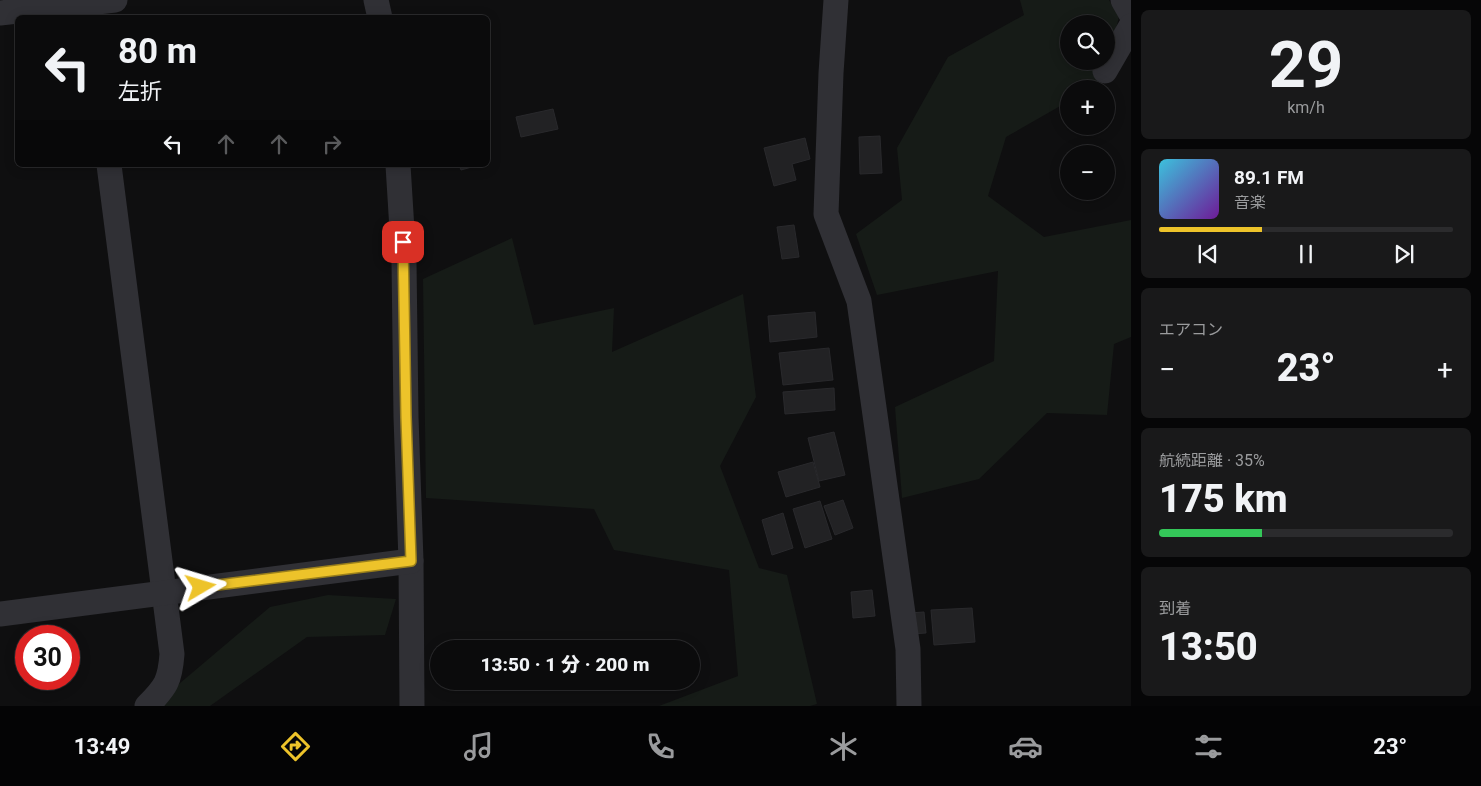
<!DOCTYPE html>
<html lang="ja">
<meta charset="utf-8">
<style>
body{margin:0;font-family:Roboto,"Noto Sans JP",sans-serif;background:#19191a;color:#f1f3f6;height:100vh;display:flex;flex-direction:column;font-size:19px;white-space:nowrap}
*{box-sizing:border-box;margin:0}
p{font-size:16px;color:#9a9b9d}
.icon{flex:none;width:28px;height:28px;fill:none;stroke:currentColor;stroke-width:2;stroke-linecap:round;stroke-linejoin:round}
.map{position:relative;flex:1;overflow:hidden}
.drawer{display:flex;flex-direction:column;gap:10px;padding:10px;background:#060607;width:350px}
.drawer>*{flex:none}
.banner{position:absolute;left:15px;top:15px;width:475px;height:152px;border-radius:8px;box-shadow:0 2px 12px #0003,0 0 0 1px #2b2b2d;background:#0b0b0c;color:#f1f3f6;overflow:hidden}
.fabs{position:absolute;left:1060px;top:15px;display:grid;gap:10px}
.fabs a{display:grid;place-items:center;width:55px;height:55px;border-radius:50%;background:#0b0b0c;box-shadow:0 2px 12px #0003,0 0 0 1px #2b2b2d;font-size:25px}
.speed{position:absolute;left:15px;top:625px;display:flex;gap:10px;font-size:25px;font-weight:700;text-align:center}
.speed>*{display:grid;place-content:center;width:65px;height:65px;border-radius:50%;background:#0b0b0c;box-shadow:0 2px 12px #0003,0 0 0 1px #2b2b2d;line-height:1}
.speed .limit{border:8px solid #d22;background:#fff;color:#111}
.pin{position:absolute;display:grid;place-items:center;width:42px;height:42px;color:#fff;margin:-21px;border-radius:10px;box-shadow:0 2px 8px #0006}
.me{position:absolute;width:55px;margin:-28px;rotate:83deg;stroke-linejoin:round;filter:drop-shadow(0 0 4px #0008)}
.turn{display:flex;align-items:center;gap:18px;height:105px;padding:0 20px;font-size:22px}
.turn .icon{width:65px;height:65px;stroke-width:2.5}
.turn b{display:block;font-size:35px;line-height:42px}
.lanes{display:flex;align-items:center;height:48px;padding:0 20px;background:#0003;justify-content:center;gap:25px;direction:ltr}
.lanes .off{opacity:.35}
.big{font-size:38px;font-weight:800;line-height:1.1}
.drawer .tile{flex:1;display:flex;flex-direction:column;justify-content:center;gap:8px;min-width:0;padding:0 18px;border-radius:8px;background:#19191a}
.drawer .dial{align-items:center;gap:0}
.dial b{font-size:65px;line-height:1}
.song{display:flex;align-items:center;gap:15px}
.cover{width:60px;height:60px;border-radius:8px;background:linear-gradient(135deg,hsl(190 70% 55%),hsl(280 70% 35%))}
.played{height:5px;border-radius:2px;background:linear-gradient(90deg,#edc32a 35%,#2b2b2d 35%)}
.keys{display:flex;justify-content:space-around;direction:ltr}
.heat{display:flex;justify-content:space-between;align-items:center;font-size:28px;direction:ltr}
.charge{height:8px;border-radius:4px;background:linear-gradient(90deg,#34c759 35%,#2b2b2d 0)}
.trip{position:absolute;left:430px;top:640px;width:270px;height:50px;border-radius:25px;background:#0b0b0c;box-shadow:0 2px 12px #0003,0 0 0 1px #2b2b2d;font-weight:800;line-height:50px;text-align:center}
.tabs{display:flex;height:80px;justify-content:space-around;align-items:center;background:#040405;color:#9a9b9d}
.tabs .icon{width:35px;height:35px}
.tabs .on{color:#edc32a}
.tabs b{font-size:22px;color:#f1f3f6}
main{display:flex;flex:1;min-height:0}
.map>svg:first-child{display:block}
</style>
<main>
<div class="map">
<svg width="1131" height="706" viewBox="0 0 1131 706">
<rect width="100%" height="100%" fill="#0f0f10"/>
<g fill="#161b17" fill-rule="evenodd">
<path d="M1020,0H1109L1119,17L1103,81L1089,89H1069V101L1006,137L988,196L1044,237L1131,220V337L1114,344L1107,415L1047,413L979,479L902,498L895,407L994,361L998,271L877,295L856,234L902,200L897,148L948,57L1024,15ZM1069,24H1106V61H1069Z"/>
<polygon points="512,238 534,325 614,308 612,352 743,294 756,397 720,466 759,568 787,575 817,704 810,706 659,706 738,676 729,570 614,550 594,509 426,498 423,279"/>
<polygon points="328,595 396,599 385,635 307,637 210,706 153,706 270,607"/>
</g>
<g fill="#222224" stroke="#29292c">
<polygon points="553,109 558,129 521,137 516,117"/>
<polygon points="880,136 882,173 860,174 859,137"/>
<polygon points="805,138 810,159 792,164 796,180 774,186 764,148"/>
<polygon points="459,165 479,165 461,170"/>
<polygon points="794,225 799,257 782,259 777,227"/>
<polygon points="815,312 817,337 770,342 768,316"/>
<polygon points="829,348 833,380 783,385 779,353"/>
<polygon points="834,388 835,410 785,414 783,392"/>
<polygon points="834,432 845,475 819,481 808,438"/>
<polygon points="813,462 820,487 786,497 778,472"/>
<polygon points="843,500 853,528 835,535 824,506"/>
<polygon points="820,501 832,539 805,548 793,509"/>
<polygon points="783,513 793,548 772,555 762,520"/>
<polygon points="872,590 875,616 853,618 851,592"/>
<polygon points="972,608 975,642 934,645 931,610"/>
<polygon points="924,612 926,633 910,634 909,613"/>
</g>
<g fill="none" stroke-linecap="round" stroke-linejoin="round">
<g stroke="#303035" stroke-width="25">
<polyline points="376,0 380,18"/>
<polyline points="836,0 831,73 826,214 859,301 908,649 909,706"/>
<polyline points="1123,0 1131,14"/>
<polyline points="0,13 115,0"/>
<polyline points="1105,71 1131,26"/>
<path d="M109,165L172,654C170,681 166,687 147,706"/>
<polyline points="398,165 404,262 406,417 411,561 412,706"/>
<polyline points="0,614 411,561"/>
</g>
</g>
<g fill="none" stroke-linecap="round" stroke-linejoin="round">
<g stroke="#9a7f1b" stroke-width="12">
<polyline id="route" points="201,587 411,561 406,417 403,242"/>
</g>
<use href="#route" stroke="#edc32a" stroke-width="9"/>
</g>
</svg>
<div class="fabs">
<a><svg class="icon" aria-label="search" viewBox="0 0 24 24"><circle cx="10" cy="10" r="6"/><path d="M15 15l6 6"/></svg></a>
<a>+</a>
<a>−</a>
</div>
<div class="speed"><div class="limit">30</div></div>
<div class="pin" style="left:403px;top:242px;background:#d93025"><svg class="icon" aria-label="arrive" viewBox="0 0 24 24"><path d="M6 21V4h12l-3 4 3 4H6"/></svg></div>
<svg class="me" style="left:201px;top:587px" viewBox="-20 -20 40 40"><path d="M0-17L14 15 0 8-14 15z" fill="#edc32a" stroke="#fff" stroke-width="4"/></svg>
<div class="trip">13:50 · 1 分 · 200 m</div>
<div class="banner">
<div class="turn"><svg class="icon" aria-label="left" viewBox="0 0 24 24"><path d="M17 20v-9H6M10 6l-5 5 5 5"/></svg><div><b>80 m</b>左折</div></div>
<div class="lanes"><svg class="icon" aria-label="left" viewBox="0 0 24 24"><path d="M17 20v-9H6M10 6l-5 5 5 5"/></svg><svg class="icon off" aria-label="ahead" viewBox="0 0 24 24"><path d="M12 20V5M6 11l6-6 6 6"/></svg><svg class="icon off" aria-label="ahead" viewBox="0 0 24 24"><path d="M12 20V5M6 11l6-6 6 6"/></svg><svg class="icon off" aria-label="right" viewBox="0 0 24 24"><path d="M7 20v-9h11M14 6l5 5-5 5"/></svg></div>
</div>
</div>
<section class="drawer">
<div class="tile dial"><b>29</b><p>km/h</p></div>
<div class="tile">
<div class="song"><i class="cover"></i><div><b>89.1 FM</b><p>音楽</p></div></div>
<div class="played"></div>
<div class="keys"><svg class="icon" aria-label="previous" viewBox="0 0 24 24"><path d="M18 5L8 12l10 7zM5 5v14"/></svg><svg class="icon" aria-label="pause" viewBox="0 0 24 24"><path d="M8 5v14M16 5v14"/></svg><svg class="icon" aria-label="next" viewBox="0 0 24 24"><path d="M6 5l10 7-10 7zM19 5v14"/></svg></div>
</div>
<div class="tile"><p>エアコン</p>
<div class="heat"><a>−</a><b class="big">23°</b><a>+</a></div>
</div>
<div class="tile"><p>航続距離 · 35%</p><b class="big">175 km</b><div class="charge"></div></div>
<div class="tile"><p>到着</p><b class="big">13:50</b></div>
</section>
</main>
<nav class="tabs">
<b>13:49</b>
<svg class="icon on" aria-label="directions" viewBox="0 0 24 24"><path d="M12 3l9 9-9 9-9-9zM9 14v-3h6M13 9l2 2-2 2"/></svg>
<svg class="icon" aria-label="music" viewBox="0 0 24 24"><path d="M9 18V5l10-2v13"/><circle cx="6" cy="18" r="3"/><circle cx="16" cy="16" r="3"/></svg>
<svg class="icon" aria-label="phone" viewBox="0 0 24 24"><path d="M5 4h4l2 5-3 2q2 4 5 5l2-3 5 2v4C11 20 4 13 5 4z"/></svg>
<svg class="icon" aria-label="climate" viewBox="0 0 24 24"><path d="M12 3v18M4 7l16 10M4 17L20 7"/></svg>
<svg class="icon" aria-label="car" viewBox="0 0 24 24"><path d="M5 17H2v-5l4-1 3-4h7l3 4 3 1v5h-3M9 17h6M6 11h13"/><circle cx="7" cy="17" r="2"/><circle cx="17" cy="17" r="2"/></svg>
<svg class="icon" aria-label="filters" viewBox="0 0 24 24"><path d="M4 7h16M4 17h16"/><circle cx="9" cy="7" r="2"/><circle cx="15" cy="17" r="2"/></svg>
<b>23°</b>
</nav>
